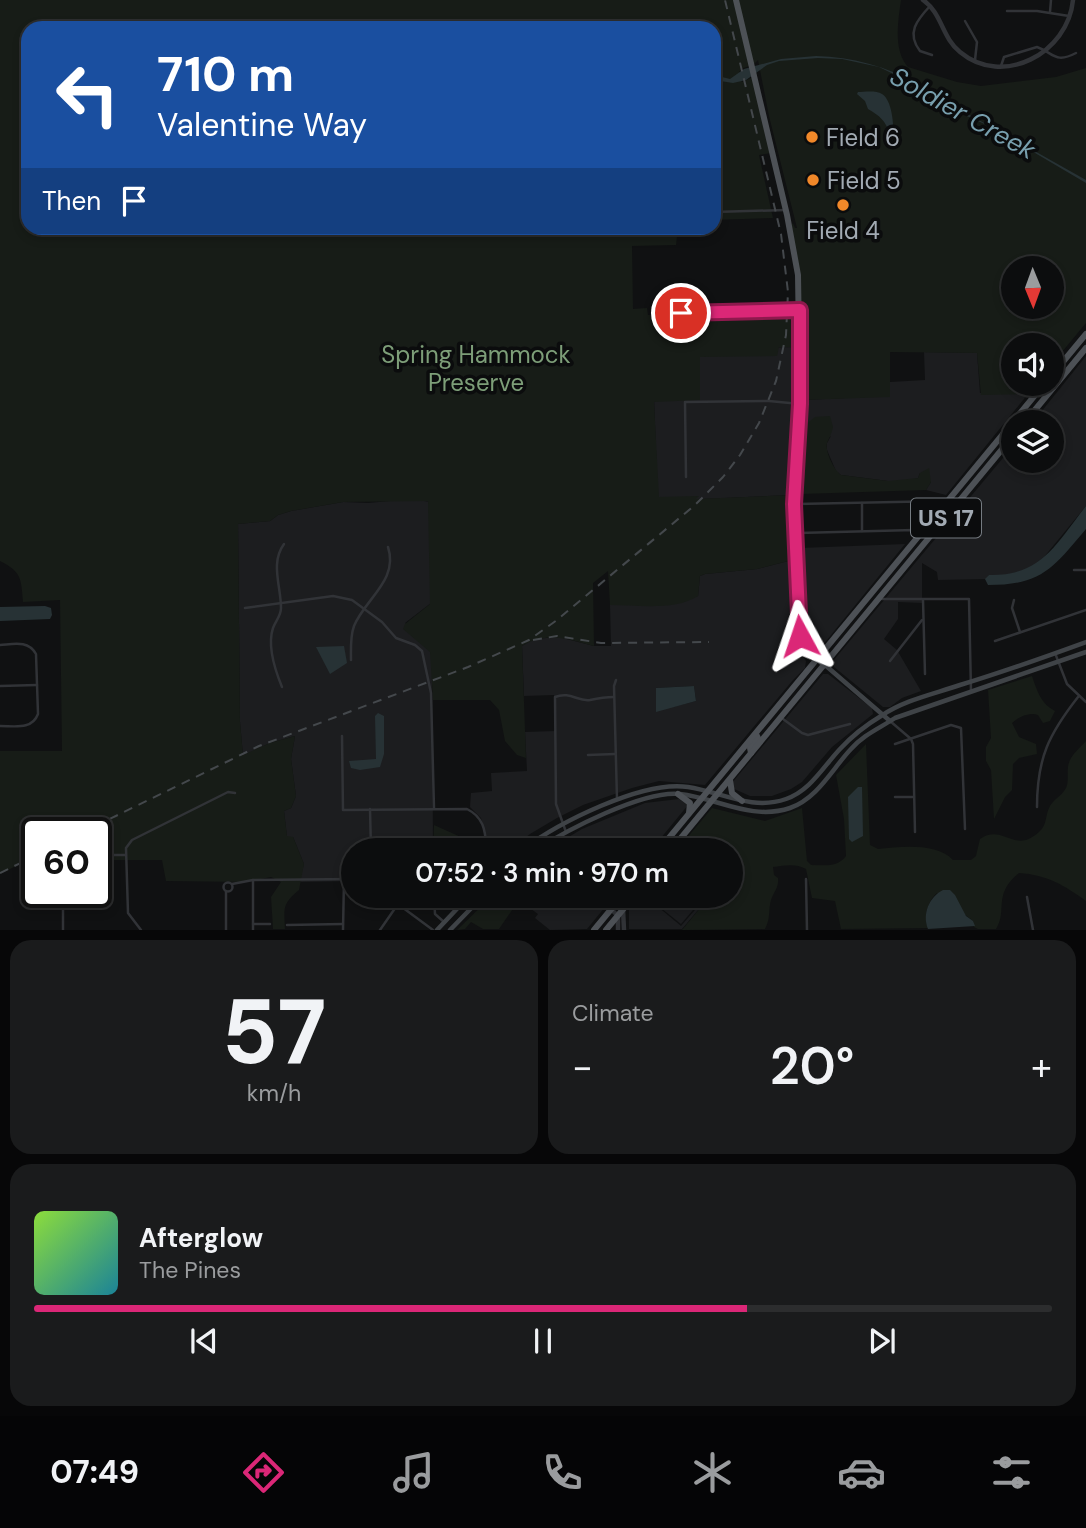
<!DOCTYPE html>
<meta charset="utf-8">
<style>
body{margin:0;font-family:"DM Sans",sans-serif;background:#1a1b1c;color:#f1f3f6;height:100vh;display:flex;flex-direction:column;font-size:26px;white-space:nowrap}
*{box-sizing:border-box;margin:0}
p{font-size:23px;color:#9a9c9e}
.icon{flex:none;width:38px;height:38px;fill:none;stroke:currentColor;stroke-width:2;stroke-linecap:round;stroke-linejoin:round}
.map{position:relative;height:930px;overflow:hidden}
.panel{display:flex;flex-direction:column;gap:10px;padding:10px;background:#070708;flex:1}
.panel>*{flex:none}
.hud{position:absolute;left:21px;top:21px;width:700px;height:214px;border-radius:21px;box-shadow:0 4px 10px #0003,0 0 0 2px #2c2d2e;background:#1a4fa0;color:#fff;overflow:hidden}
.needle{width:46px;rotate:179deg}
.fabs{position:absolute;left:1001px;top:256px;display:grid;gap:14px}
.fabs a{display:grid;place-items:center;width:63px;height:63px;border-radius:50%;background:#0c0d0e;box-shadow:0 4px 10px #0003,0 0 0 2px #2c2d2e;font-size:35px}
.speed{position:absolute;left:21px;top:817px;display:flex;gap:14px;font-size:35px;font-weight:700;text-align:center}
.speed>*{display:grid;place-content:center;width:91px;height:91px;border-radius:50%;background:#0c0d0e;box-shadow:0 4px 10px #0003,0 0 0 2px #2c2d2e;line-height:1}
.speed .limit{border:4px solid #111;border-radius:10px;background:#fff;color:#111}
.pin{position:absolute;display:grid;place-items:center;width:60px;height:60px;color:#fff;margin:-30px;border:4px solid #fff;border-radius:50%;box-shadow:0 2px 7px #0007}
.me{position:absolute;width:77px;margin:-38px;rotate:355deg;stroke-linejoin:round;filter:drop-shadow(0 0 5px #0008)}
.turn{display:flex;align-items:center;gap:24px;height:147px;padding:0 21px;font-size:32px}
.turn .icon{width:91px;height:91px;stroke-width:2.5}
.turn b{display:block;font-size:49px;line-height:60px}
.then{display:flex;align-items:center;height:66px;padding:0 21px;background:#0003;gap:14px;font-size:26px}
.big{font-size:52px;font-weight:600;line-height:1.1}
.panel .widget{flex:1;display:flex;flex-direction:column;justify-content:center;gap:10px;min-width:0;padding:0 24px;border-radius:21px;background:#1a1b1c}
.panel .dial{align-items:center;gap:0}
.dial b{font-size:91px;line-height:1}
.song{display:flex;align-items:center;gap:21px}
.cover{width:84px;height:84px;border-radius:10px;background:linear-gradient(135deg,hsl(90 70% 55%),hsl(190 70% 35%))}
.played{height:7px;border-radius:4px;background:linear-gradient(90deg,#db2777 70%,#2c2d2e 70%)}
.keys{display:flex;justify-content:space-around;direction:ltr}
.heat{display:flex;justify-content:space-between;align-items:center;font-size:38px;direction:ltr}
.panel .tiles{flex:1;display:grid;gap:10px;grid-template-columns:1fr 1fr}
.widget:last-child{grid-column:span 2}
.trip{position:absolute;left:341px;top:838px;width:402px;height:70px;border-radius:35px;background:#0c0d0e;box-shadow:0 4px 10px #0003,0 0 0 2px #2c2d2e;font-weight:600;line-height:70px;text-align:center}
.dock{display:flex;height:112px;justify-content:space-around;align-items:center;background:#050506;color:#9a9c9e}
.dock .icon{width:49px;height:49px}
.dock .selected{color:#db2777}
.dock b{font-size:32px;color:#f1f3f6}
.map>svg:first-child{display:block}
</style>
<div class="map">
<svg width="1086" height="930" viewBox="0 0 1086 930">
<rect width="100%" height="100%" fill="#101112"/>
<g fill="#1c1d1f" fill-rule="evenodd">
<polygon points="798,347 798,401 792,495 658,501 654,399 700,349"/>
<polygon points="924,352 977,353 980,393 1028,394 946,495 926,490 931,482 920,473 918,478 905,481 888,481 841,475 836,471 827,450 827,443 831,436 802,456 801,494 795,495 802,400 890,396 890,382 925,380"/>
<polygon points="1086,356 1086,506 1044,557 1029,569 1006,575 989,575 986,579 938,580 937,572 922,563 922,603 898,602 898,619 884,639 897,650 921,691 902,698 890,707 883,707 834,667 833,661 1013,446 1013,460 1052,460 1052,422 1033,422"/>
<polygon points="411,499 431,502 431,603 405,623 432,653 433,850 426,850 428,849 394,839 375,846 374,850 354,850 353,881 299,882 304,864 293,837 287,837 284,811 291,808 296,796 291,759 295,736 270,743 243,756 240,722 238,524 270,521 278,515 291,511 343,502 368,503"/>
<polygon points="905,544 822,646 811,647 803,626 800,548"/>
<path d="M792,560L791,624L797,648L806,661L805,668L793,680L705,785L659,781L632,788L583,805L557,818L530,834L510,850H488L481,818L470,807L471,793L492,791L491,773L527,771L525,732L555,731L554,695L524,696L522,646L533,639L559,637L594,646H611L610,605L669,604L698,596L700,576L705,574L757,569ZM694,686L696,701L673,707L656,688Z"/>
<polygon points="823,674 828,674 872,708 873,714 832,747 802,782 791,789 772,796 750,796 732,788 731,784"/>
<polygon points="679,799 688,805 651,850 547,850 582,829 645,803"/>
<polygon points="513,896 614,896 587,929 550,930 535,918 538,914"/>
<polygon points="641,896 645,896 681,926 707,896 710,896 682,929 629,929 629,910"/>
<polygon points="646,896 705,896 681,924"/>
</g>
<g fill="#171c17" fill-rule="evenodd">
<path d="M0,0H735L750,66L743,68L739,72L742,82L753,77L771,153L759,155L773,218L714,220V28H28V228H678L676,245L632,246L633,309L647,308L648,315L798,310V347H779L777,356L700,357V400L654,402L659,497L699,496L696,499L792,495V560L757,569L705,574L700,576L698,596C675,611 637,605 610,605L608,571L593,583L594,646C568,639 547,631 522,646L526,758L517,755L505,741L499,710L490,700H433L430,652L403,629L405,624L430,604L428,501L343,502L291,511L278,515L270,521L238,524L240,722L243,755L270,743L295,736L291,759L296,796L291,808L284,811L287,836L293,837L304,864L299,890C282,904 284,908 285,929H273L271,897L281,882L271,877L246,882L166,881L162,860H96V833H37V859H30L0,874V751H62L60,600L23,602C21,579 22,572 0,561Z"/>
<path d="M738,0H901C898,21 893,50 908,67L957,82L981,86L1056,77L1086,68V323L1052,364V345H1013V383H1036L1028,394L981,395L977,353L890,352V397L801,400V310L791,226L793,223L795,228H797L769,116L758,60L753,65ZM1013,268H1052V306H1013Z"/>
<path d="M830,416L833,427C832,433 829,438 827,443C825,452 834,470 841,475L888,481L918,478L920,473L929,468L931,482L926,490L801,494L805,425L815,417Z"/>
<path d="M1032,676C1037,691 1041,704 1055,711L1050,721L1043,723L1038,715C1030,712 1018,717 1012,723L1019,737L1036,744L1037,754L1019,758L1013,764L1012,790L1005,797L994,819L991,770L986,761V747L991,738L988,690Z"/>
<path d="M1086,741V901C1064,885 1047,875 1019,873C992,895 1008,911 996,929H978L974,927L973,921L937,893C928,901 923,917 928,928L841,929L835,901L812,898L806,869C795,863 784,866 773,867L774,875L778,878C779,888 774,891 771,900C768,910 771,918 765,929L682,930L710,896H732V850H697L686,839L712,808L765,821L802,808L807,861L811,865C824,865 837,868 846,856L844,819L836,775L866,744L870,845L878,849C900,847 936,842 953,860H971L976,856L980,839C1003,823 1014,855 1039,832C1047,825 1045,817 1049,808C1052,800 1062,796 1066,788C1069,781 1067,774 1068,767C1069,756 1079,749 1086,741Z"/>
<polygon points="434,825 463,838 477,850 433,850"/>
<polygon points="492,896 513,896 519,900 499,929 483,929 471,922 465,929 457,930"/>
</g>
<g fill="#273235">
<path d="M816,56C852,57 886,66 918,84C934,92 948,104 964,112C1005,134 1045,157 1086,180V183L989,126L960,113L916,85L879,67L842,59L818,58L779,61L767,65L746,80L733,83L714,80V75L730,79L744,69L781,59Z"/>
<path d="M858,92C864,92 876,90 882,94C892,100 894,125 893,134H890C885,120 880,116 868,109L865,101L857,94Z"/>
<path d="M1086,506V529C1053,568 1042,585 988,585L985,579L989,575C1042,576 1056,544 1086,506Z"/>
<polygon points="45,606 51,608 52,615 50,619 0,621 0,607"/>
<polygon points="344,646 347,663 330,674 316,647"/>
<polygon points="694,686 696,701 656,712 656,688"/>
<polygon points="378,713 384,716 384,754 380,767 360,770 351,768 349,761 376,759 375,716"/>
<polygon points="858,787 862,787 863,836 852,842 849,839 848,797"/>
<polygon points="394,839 426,841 428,849 426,850 374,850 375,846"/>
<path d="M943,890H950L955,895L966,916L973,921L975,926L928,929C922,914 929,897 943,890Z"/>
</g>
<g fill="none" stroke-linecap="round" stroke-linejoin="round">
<g stroke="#313337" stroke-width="2.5">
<path d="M930,6C917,20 906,33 920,51L932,55"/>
<polyline points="1007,11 1037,11 1069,16"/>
<polyline points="1050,12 1051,0"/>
<polyline points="965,21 977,42 975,60"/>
<path d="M1001,66L1004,57L1037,47C1054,53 1055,64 1076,53"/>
<polyline points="714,212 786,210"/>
<polyline points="652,310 659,314 798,310"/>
<polyline points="686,477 685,402 769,401 800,404"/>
<polyline points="862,503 862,531"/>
<polyline points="797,504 944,501"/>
<polyline points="798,533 914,530 920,532"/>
<polyline points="1074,570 1086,570"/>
<polyline points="882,599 969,599 971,691"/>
<polyline points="923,600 925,674"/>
<polyline points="1014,600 1012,608 1020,632"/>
<polyline points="245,608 333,596 352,600 382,622 396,638 415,645 422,651 431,693 434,808"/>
<polyline points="995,641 1086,610"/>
<path d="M0,645C14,644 28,640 36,654L38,714C32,730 15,726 0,726"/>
<polyline points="1055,653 1067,684 1086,702"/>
<path d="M351,660C351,648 350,637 354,626C365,599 399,580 388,547"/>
<polyline points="890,661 922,620"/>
<polyline points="616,680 614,686 617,799"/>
<polyline points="0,686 37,685"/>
<path d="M282,687C275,670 267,646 273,628C276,620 281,616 281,608C281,586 270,563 284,544"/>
<polyline points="783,719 802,733 808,735 850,724"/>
<polyline points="890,721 911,739 913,744 915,832"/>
<path d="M342,736L343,810L467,809C485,818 485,832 487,850"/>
<polyline points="895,744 951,725 961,728 965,829"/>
<polyline points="588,755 615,754"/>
<polyline points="895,797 914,797"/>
<path d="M1037,807C1037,758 1049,734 1078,697"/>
<polyline points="370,809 371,850"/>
<path d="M566,832L556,804L555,697C570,691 578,702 590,700C599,698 605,697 614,697"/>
<polyline points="105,855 125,855"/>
<polyline points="806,879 807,930"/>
<polyline points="253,880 253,930"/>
<circle cx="228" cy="887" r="4.5"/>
<polyline points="232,884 253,880 354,879"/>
<polyline points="226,891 226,930"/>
<polyline points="63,892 63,930"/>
<polyline points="387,896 433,930"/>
<polyline points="434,896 435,914 444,922"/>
<polyline points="1027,897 1033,930"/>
<polyline points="253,924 270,924"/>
<polyline points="287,925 343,924"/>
<polyline points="141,930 128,913 126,848 132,840 228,792 235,793"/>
<polyline points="343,930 344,880"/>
<polyline points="380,930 398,904"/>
</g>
<g stroke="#313337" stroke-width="4.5">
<path d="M923,0C942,13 942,38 960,52C1003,88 1068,53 1073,0"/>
<polyline points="616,903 623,909 624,930"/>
<polyline points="611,909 618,916 618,930"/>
</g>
<g stroke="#3f4347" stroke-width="4.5">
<polyline points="825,665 890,721"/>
<path d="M522,850C558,823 642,780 688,787C721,792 752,811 786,799C810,791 823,767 840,749C852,736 866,725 881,716C904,700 934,694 960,685C1002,672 1045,657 1086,642"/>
<path d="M536,850C567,830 643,790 680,794C717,798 752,821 790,808C818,798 832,769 851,749C863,735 880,728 895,718L1086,652"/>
<polyline points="437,930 469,896"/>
<polyline points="450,930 483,896"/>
</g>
<g stroke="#4d5156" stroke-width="6">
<path d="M736,0L787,215L798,275L800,404L794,481L797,616C799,638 807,652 825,665"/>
<polyline points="1052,375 1086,334"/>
<polyline points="1013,422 1045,383"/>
<polyline points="1025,422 1086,348"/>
<polyline points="751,753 750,748 758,738 756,734"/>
<polyline points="730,780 732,793 742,801"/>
<polyline points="678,794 690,803 689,813"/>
<polyline points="659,850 1013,422"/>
<polyline points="671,850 1013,436"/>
<polyline points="594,930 622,896"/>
<polyline points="606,930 634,896"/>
</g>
<g stroke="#44484c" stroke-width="2" stroke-dasharray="9 7" stroke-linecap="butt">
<polyline points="533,640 557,636 601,643 709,642"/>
<polyline points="81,833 259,746 468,667 529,640 557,620 695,505 723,477 740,455 759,423 776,381 786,335 788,292 781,234 725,0"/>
<polyline points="0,873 37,855"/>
</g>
</g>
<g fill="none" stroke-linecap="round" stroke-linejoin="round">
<g stroke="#8e194d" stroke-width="18">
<polyline id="route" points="681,313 800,310 800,404 794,504 800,636"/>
</g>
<use href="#route" stroke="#db2777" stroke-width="12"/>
</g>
<g fill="#f18829" stroke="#0b0c0d" stroke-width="2.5">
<circle cx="812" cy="137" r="7"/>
<circle cx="813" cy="180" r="7"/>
<circle cx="843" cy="205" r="7"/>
</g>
<g text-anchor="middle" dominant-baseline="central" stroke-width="7" stroke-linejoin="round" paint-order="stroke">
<rect fill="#0b0c0d" stroke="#757b81" stroke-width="2" x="911" y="498.5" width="70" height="39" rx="5"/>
<g font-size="23" font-weight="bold" fill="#a2aab3">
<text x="946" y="518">US 17</text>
</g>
<g font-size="24" fill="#a2aab3" stroke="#0b0c0d" text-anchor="start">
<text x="826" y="137">Field 6</text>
<text x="827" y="180">Field 5</text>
<text x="843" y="230" text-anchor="middle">Field 4</text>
</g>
<g font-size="24" fill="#7d9e78" stroke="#0b0c0d">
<text x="476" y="354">Spring Hammock<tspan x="476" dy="28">Preserve</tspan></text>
</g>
<g font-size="26" font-style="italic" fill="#789fae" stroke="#0b0c0d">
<text transform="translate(963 113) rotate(29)">Soldier Creek</text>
</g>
</g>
</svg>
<div class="fabs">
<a><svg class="needle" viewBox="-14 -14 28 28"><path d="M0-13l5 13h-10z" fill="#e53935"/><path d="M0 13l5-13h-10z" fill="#9a9c9e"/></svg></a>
<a><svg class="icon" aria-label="sound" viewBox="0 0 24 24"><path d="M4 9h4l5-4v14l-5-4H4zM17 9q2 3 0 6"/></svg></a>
<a><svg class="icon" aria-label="layers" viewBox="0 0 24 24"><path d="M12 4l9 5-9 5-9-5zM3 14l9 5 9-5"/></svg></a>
</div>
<div class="speed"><div class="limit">60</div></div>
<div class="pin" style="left:681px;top:313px;background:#d93025"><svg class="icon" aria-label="arrive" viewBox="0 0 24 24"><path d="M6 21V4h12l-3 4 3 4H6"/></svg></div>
<svg class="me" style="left:800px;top:636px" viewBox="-20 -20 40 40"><path d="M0-17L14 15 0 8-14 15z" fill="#db2777" stroke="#fff" stroke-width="4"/></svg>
<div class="trip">07:52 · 3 min · 970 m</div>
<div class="hud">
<div class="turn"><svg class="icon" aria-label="left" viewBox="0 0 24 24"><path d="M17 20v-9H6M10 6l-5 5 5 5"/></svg><div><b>710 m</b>Valentine Way</div></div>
<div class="then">Then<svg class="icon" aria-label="arrive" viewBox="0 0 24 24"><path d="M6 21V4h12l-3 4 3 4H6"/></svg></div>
</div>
</div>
<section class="panel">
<div class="tiles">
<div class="widget dial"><b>57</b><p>km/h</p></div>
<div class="widget"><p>Climate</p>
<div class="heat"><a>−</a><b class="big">20°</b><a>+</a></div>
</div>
<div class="widget">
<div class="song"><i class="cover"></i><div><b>Afterglow</b><p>The Pines</p></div></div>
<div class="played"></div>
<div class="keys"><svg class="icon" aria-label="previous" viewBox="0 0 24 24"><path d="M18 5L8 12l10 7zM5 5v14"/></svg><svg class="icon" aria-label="pause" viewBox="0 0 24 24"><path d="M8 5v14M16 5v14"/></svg><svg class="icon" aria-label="next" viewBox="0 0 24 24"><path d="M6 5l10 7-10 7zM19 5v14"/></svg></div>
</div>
</div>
</section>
<nav class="dock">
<b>07:49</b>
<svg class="icon selected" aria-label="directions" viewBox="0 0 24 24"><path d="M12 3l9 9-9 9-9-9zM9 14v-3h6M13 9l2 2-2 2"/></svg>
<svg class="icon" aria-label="music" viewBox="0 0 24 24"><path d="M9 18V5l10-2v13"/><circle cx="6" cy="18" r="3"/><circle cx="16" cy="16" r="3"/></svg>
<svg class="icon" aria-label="phone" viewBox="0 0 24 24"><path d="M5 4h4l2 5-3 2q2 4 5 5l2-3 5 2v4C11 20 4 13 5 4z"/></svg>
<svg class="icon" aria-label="climate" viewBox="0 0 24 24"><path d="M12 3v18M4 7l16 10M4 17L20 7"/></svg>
<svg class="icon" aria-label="car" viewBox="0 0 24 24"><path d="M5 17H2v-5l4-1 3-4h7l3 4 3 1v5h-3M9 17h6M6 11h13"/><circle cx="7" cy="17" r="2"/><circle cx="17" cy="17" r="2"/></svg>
<svg class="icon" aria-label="filters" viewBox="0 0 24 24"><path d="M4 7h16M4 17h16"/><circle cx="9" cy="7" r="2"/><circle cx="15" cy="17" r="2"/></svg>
</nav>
